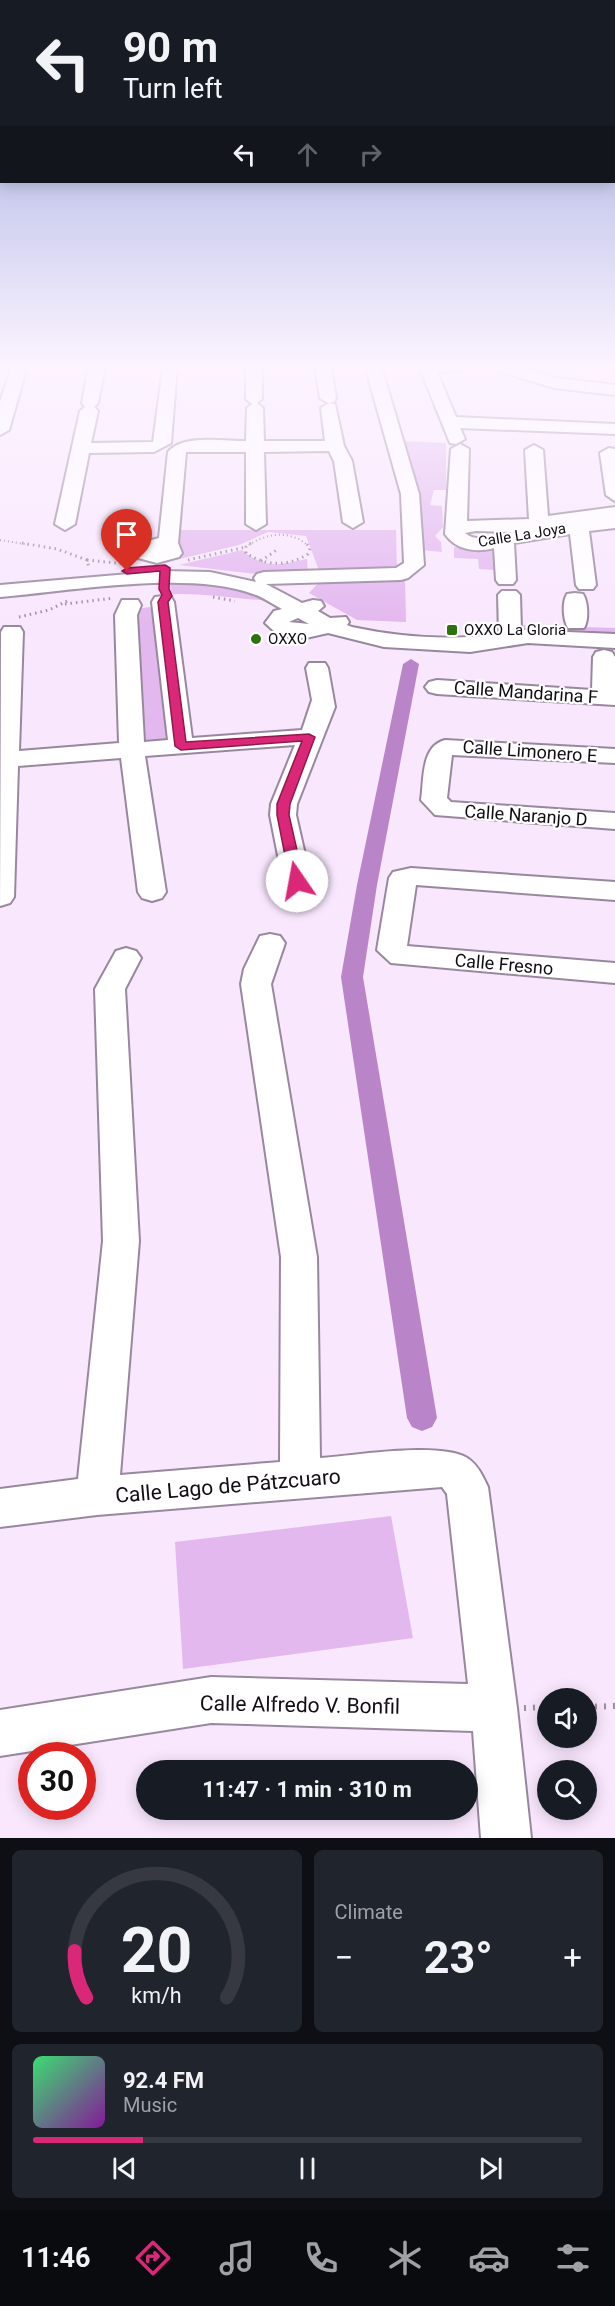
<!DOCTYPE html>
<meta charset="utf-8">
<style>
body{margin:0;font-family:Roboto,sans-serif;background:#20242c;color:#f1f3f6;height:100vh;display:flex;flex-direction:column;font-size:22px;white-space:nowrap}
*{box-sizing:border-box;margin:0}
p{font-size:20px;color:#9ea1a6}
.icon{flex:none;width:33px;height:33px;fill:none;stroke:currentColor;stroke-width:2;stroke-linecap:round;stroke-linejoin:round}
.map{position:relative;height:1838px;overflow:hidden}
.panel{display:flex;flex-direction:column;gap:12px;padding:12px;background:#0d0f14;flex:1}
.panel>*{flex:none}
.hud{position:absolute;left:0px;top:0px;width:615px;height:183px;box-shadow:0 3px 15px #0003;background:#171b24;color:#f1f3f6;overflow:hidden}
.buttons{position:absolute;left:537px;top:1688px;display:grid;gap:12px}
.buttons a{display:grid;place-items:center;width:60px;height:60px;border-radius:50%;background:#171b24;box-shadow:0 3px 15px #0003;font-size:30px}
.speed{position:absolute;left:18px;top:1742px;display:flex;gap:12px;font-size:30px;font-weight:700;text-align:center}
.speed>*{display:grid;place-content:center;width:78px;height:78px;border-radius:50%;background:#171b24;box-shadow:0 3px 15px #0003;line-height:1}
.speed .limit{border:9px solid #d22;background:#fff;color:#111}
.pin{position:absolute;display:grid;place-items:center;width:51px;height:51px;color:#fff;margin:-62px -26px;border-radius:50% 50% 50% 0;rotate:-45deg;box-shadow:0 0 6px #0007}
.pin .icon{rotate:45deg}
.me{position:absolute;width:66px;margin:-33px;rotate:348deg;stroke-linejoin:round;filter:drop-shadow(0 0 4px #0008)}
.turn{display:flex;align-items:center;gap:21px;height:126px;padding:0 24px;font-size:27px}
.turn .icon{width:78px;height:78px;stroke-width:2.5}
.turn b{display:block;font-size:42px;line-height:51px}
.lanes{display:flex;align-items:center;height:57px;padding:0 24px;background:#0003;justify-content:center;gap:30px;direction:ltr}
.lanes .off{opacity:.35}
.big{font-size:45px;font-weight:700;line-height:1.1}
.panel .tile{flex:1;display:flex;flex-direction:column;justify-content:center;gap:9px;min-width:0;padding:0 21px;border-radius:9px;background:#20242c}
.panel .dial{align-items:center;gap:0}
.dial svg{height:156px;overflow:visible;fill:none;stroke:#363941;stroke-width:7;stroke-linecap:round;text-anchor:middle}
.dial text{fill:#f1f3f6;stroke:none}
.song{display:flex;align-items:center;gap:18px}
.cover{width:72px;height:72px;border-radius:9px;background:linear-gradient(135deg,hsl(140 70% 55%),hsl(290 70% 35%))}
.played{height:6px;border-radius:3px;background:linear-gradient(90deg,#db2777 20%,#363941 20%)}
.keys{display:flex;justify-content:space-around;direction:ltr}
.heat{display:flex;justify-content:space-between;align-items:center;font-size:33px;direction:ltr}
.panel .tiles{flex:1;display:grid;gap:12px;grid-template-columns:1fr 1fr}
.tile:last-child{grid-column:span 2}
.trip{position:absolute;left:136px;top:1760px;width:342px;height:60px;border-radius:30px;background:#171b24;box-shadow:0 3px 15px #0003;font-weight:700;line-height:60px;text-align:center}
.tab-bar{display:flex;height:96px;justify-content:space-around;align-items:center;background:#090b0e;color:#9ea1a6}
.tab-bar .icon{width:42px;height:42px}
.tab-bar .on{color:#db2777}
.tab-bar b{font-size:27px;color:#f1f3f6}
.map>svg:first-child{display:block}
</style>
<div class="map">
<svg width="615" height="1838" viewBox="0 0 615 1838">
<rect width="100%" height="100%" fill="#f9e7fe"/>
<g fill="#e3b8ef">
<polygon points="402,441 446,443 446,490 434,490 430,505 442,506 443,527 435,536 441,542 442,552 421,550"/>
<polygon points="179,530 396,530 397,572 320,573 306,536 268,532 239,545 175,560"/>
<polygon points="454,547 494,550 495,570 479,569 478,559 454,558"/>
<path d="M242,550C267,570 277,565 307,559L308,573L264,575L179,565Z"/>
<polygon points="405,577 406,622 357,620 309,593 323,578"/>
<path d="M170,580L238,588L273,601C239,599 206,593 171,594Z"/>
<polygon points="160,606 175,741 139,745 133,609"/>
<polygon points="515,625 615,628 615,638 516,634"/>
<polygon points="391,1516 413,1638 183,1669 175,1542"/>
</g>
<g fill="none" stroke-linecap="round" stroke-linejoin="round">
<polygon fill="#ba84c9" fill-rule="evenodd" points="411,659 419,664 377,885 363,977 437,1418 432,1427 422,1431 412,1427 407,1418 341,977 357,885 403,664"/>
<g stroke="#98889d" stroke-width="4">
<g id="minor">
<polygon points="12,366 27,367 9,430 0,435 0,402"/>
<polygon points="89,366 105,366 98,403 94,407 98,411 91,443 153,442 163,368 177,366 171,443 154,452 89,453 75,524 65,530 55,524 80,411 85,407 82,403"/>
<path d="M246,366H262V399L257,403L263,408L264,441H325L321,408L329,403L335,404L344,446L352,461L363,522L353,528L343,522L334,461L329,451L264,452L266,524L256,530L246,524V452H186L178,543L182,553L179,557L157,563L138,558L135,554L141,543L159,538L168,452C182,434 224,441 246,441L247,408L252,404L246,399Z"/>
<polygon points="315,366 331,366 336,398 334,402 328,403 320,398"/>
<path d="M365,366H381L419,494L424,565L408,578L401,580L266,584L302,603L313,600L321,601L324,606L318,611L330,618L346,617L349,622L347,625L352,627C399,637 451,641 499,634L498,595L502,591H516L520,595L521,630L615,634V648L528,643L470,652L384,647L328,633L306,638L290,637L275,632L265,623L274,611L282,609C272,604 263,597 253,594C188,570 70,591 0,597V585L164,571L210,572L256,582L254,578L257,574L264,572L396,568L404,563L401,494ZM298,618L309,624L289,622Z"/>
<polygon points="419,366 467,366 459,371 437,372 456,417 615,424 615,434 460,428 465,439 456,444 450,443"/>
<polygon points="490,366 514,366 556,378 615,385 615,395 554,388 492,369"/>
<path d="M460,444L469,449L467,521L529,519L525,450L534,445L543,450L548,516L615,507V528L589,531L596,585L593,589H579L576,585L570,534L514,543L516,580L513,584H499L496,580L494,548C476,553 456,550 445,534L451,449ZM476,531L512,532C497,535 478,544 465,533Z"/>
<polygon points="609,448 615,449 615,501 606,495 600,453"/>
<path d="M575,593L583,594C588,602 589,620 584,628H568C563,620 562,602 567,594Z"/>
<polygon points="163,596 171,597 174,602 192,738 302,730 312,700 306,668 309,663 325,663 328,668 335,707 297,804 296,815 311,881 307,887 297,889 287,887 283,881 270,815 271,804 295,745 145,756 166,892 162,898 152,901 142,898 138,892 121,758 18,766 14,897 10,903 0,906 1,632 4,627 20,627 23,632 19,751 119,743 115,615 122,600 138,600 141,605 137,615 144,742 168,740 152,602 155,597"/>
<polygon points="604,650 612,652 615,657 615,705 437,694 429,692 425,687 429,682 437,680 592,690 593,657 596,652"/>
<path d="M445,740L615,749V763L452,755L447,798L451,802L615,813V829L435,815L421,800C424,779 421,746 445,740Z"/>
<polygon points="411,868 615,882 615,900 416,885 407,946 615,963 615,983 391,963 377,950 389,878 393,872"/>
<path d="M270,934L280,936L285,943L271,984L317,1257L320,1458C353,1456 446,1440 470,1460C479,1467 483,1477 488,1487L517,1708L531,1838H481L473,1731L211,1723L0,1756V1710L211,1677L468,1684L447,1494L442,1487L97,1515L0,1527V1489L78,1479L103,1241L95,989L116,951L126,948L136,951L141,958L125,989L139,1241L120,1475L280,1462L281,1257L241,984L244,969L260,936Z"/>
</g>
</g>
<g stroke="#9b8e9e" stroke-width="2" stroke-dasharray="1 3" stroke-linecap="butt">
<polyline points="0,540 31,545"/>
<path d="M249,545C266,533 291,530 307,545"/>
</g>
<g stroke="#9b8e9e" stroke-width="3" stroke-dasharray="1.5 4" stroke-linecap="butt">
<polyline points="22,543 57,549 87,560 89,568"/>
<path d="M251,543L246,547V553C265,566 288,567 308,554L310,548L306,543"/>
<polyline points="87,560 125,564"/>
<polyline points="188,560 246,547"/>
<polyline points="261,561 278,549"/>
<polyline points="213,597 235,601"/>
<polyline points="65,604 114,598"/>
<polyline points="19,617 49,610 69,600"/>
</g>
<g stroke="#9b8e9e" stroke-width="6" stroke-dasharray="2 7" stroke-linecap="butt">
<polyline points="586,1707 615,1706"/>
<polyline points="524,1708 548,1707"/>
</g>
<use href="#minor" fill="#fff" fill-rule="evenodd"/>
</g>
<linearGradient id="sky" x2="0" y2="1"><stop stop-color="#95a1dc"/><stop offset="0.59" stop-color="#fcf4ff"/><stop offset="1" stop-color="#fcf4ff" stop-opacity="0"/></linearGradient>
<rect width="615" height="623" fill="url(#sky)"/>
<polygon fill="#db2777" stroke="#8e194d" stroke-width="1.5" points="165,565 170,568 169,589 172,596 168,602 186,742 309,734 315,737 290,804 289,815 304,881 302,884 292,884 290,881 277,815 277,804 302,741 181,750 175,746 158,602 162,595 159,589 160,571 127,574 122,571 127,568"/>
<g fill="#2e720f" stroke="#fff" stroke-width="2">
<rect x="446" y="624" width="12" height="12" rx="3"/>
<circle cx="256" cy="639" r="6"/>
</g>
<g text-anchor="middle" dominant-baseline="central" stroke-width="4.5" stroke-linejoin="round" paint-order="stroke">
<g font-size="15" fill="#120d14" stroke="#fff">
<text transform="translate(522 535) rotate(-9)">Calle La Joya</text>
</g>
<g font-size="15" fill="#120d14" stroke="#fff" text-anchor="start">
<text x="464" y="630">OXXO La Gloria</text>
<text x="268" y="639">OXXO</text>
</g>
<g font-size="18" fill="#120d14" stroke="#fff">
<text transform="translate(526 692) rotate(4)">Calle Mandarina F</text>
<text transform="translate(530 751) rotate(4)">Calle Limonero E</text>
<text transform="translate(526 815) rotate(4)">Calle Naranjo D</text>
<text transform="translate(504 964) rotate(5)">Calle Fresno</text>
</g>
<g font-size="21" fill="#120d14" stroke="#fff">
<text transform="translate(228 1486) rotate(-5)">Calle Lago de Pátzcuaro</text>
<text transform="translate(300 1705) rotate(1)">Calle Alfredo V. Bonfil</text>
</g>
</g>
</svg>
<div class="buttons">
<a><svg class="icon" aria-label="sound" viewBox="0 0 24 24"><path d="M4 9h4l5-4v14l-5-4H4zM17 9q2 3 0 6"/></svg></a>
<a><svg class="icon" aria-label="search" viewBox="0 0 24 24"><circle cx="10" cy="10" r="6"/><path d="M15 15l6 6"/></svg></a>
</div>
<div class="speed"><div class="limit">30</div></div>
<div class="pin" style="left:127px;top:571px;background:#d93025"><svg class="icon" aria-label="arrive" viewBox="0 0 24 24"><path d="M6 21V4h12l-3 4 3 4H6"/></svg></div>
<svg class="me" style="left:297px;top:881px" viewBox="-20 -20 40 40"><circle r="19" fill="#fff"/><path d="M0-13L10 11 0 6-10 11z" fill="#db2777"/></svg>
<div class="trip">11:47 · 1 min · 310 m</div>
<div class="hud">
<div class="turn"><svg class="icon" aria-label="left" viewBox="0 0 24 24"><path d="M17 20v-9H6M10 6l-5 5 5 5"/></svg><div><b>90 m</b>Turn left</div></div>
<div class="lanes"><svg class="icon" aria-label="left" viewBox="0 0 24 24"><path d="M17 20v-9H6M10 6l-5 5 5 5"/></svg><svg class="icon off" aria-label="ahead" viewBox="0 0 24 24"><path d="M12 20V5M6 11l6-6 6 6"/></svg><svg class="icon off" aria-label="right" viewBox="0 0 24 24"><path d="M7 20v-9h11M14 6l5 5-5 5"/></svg></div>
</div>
</div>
<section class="panel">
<div class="tiles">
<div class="tile dial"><svg viewBox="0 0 100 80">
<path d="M14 69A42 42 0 1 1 86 69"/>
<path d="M14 69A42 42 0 0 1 8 45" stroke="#db2777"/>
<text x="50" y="56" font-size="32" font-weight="700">20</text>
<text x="50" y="72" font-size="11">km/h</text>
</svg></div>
<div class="tile"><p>Climate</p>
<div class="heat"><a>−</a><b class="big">23°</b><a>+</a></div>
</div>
<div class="tile">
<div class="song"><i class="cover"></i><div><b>92.4 FM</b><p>Music</p></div></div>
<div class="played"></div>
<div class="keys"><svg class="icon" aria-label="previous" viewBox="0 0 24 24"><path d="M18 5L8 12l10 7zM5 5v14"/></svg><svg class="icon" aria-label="pause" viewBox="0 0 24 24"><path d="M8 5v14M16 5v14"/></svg><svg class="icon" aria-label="next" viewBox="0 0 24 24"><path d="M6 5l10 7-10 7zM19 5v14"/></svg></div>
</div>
</div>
</section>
<nav class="tab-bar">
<b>11:46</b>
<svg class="icon on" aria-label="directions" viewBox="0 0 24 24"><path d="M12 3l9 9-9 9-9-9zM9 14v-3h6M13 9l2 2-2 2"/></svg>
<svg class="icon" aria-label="music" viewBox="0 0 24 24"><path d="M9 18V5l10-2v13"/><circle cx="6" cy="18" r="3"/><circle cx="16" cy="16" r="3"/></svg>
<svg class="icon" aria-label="phone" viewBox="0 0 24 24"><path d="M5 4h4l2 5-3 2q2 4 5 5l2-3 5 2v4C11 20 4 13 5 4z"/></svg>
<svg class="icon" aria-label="climate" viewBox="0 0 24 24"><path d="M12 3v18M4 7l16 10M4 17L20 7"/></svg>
<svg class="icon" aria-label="car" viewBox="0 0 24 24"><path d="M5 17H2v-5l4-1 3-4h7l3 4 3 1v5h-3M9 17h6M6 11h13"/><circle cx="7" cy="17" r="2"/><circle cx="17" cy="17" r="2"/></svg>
<svg class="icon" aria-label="filters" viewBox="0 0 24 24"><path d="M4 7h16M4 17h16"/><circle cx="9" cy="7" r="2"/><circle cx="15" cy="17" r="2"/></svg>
</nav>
